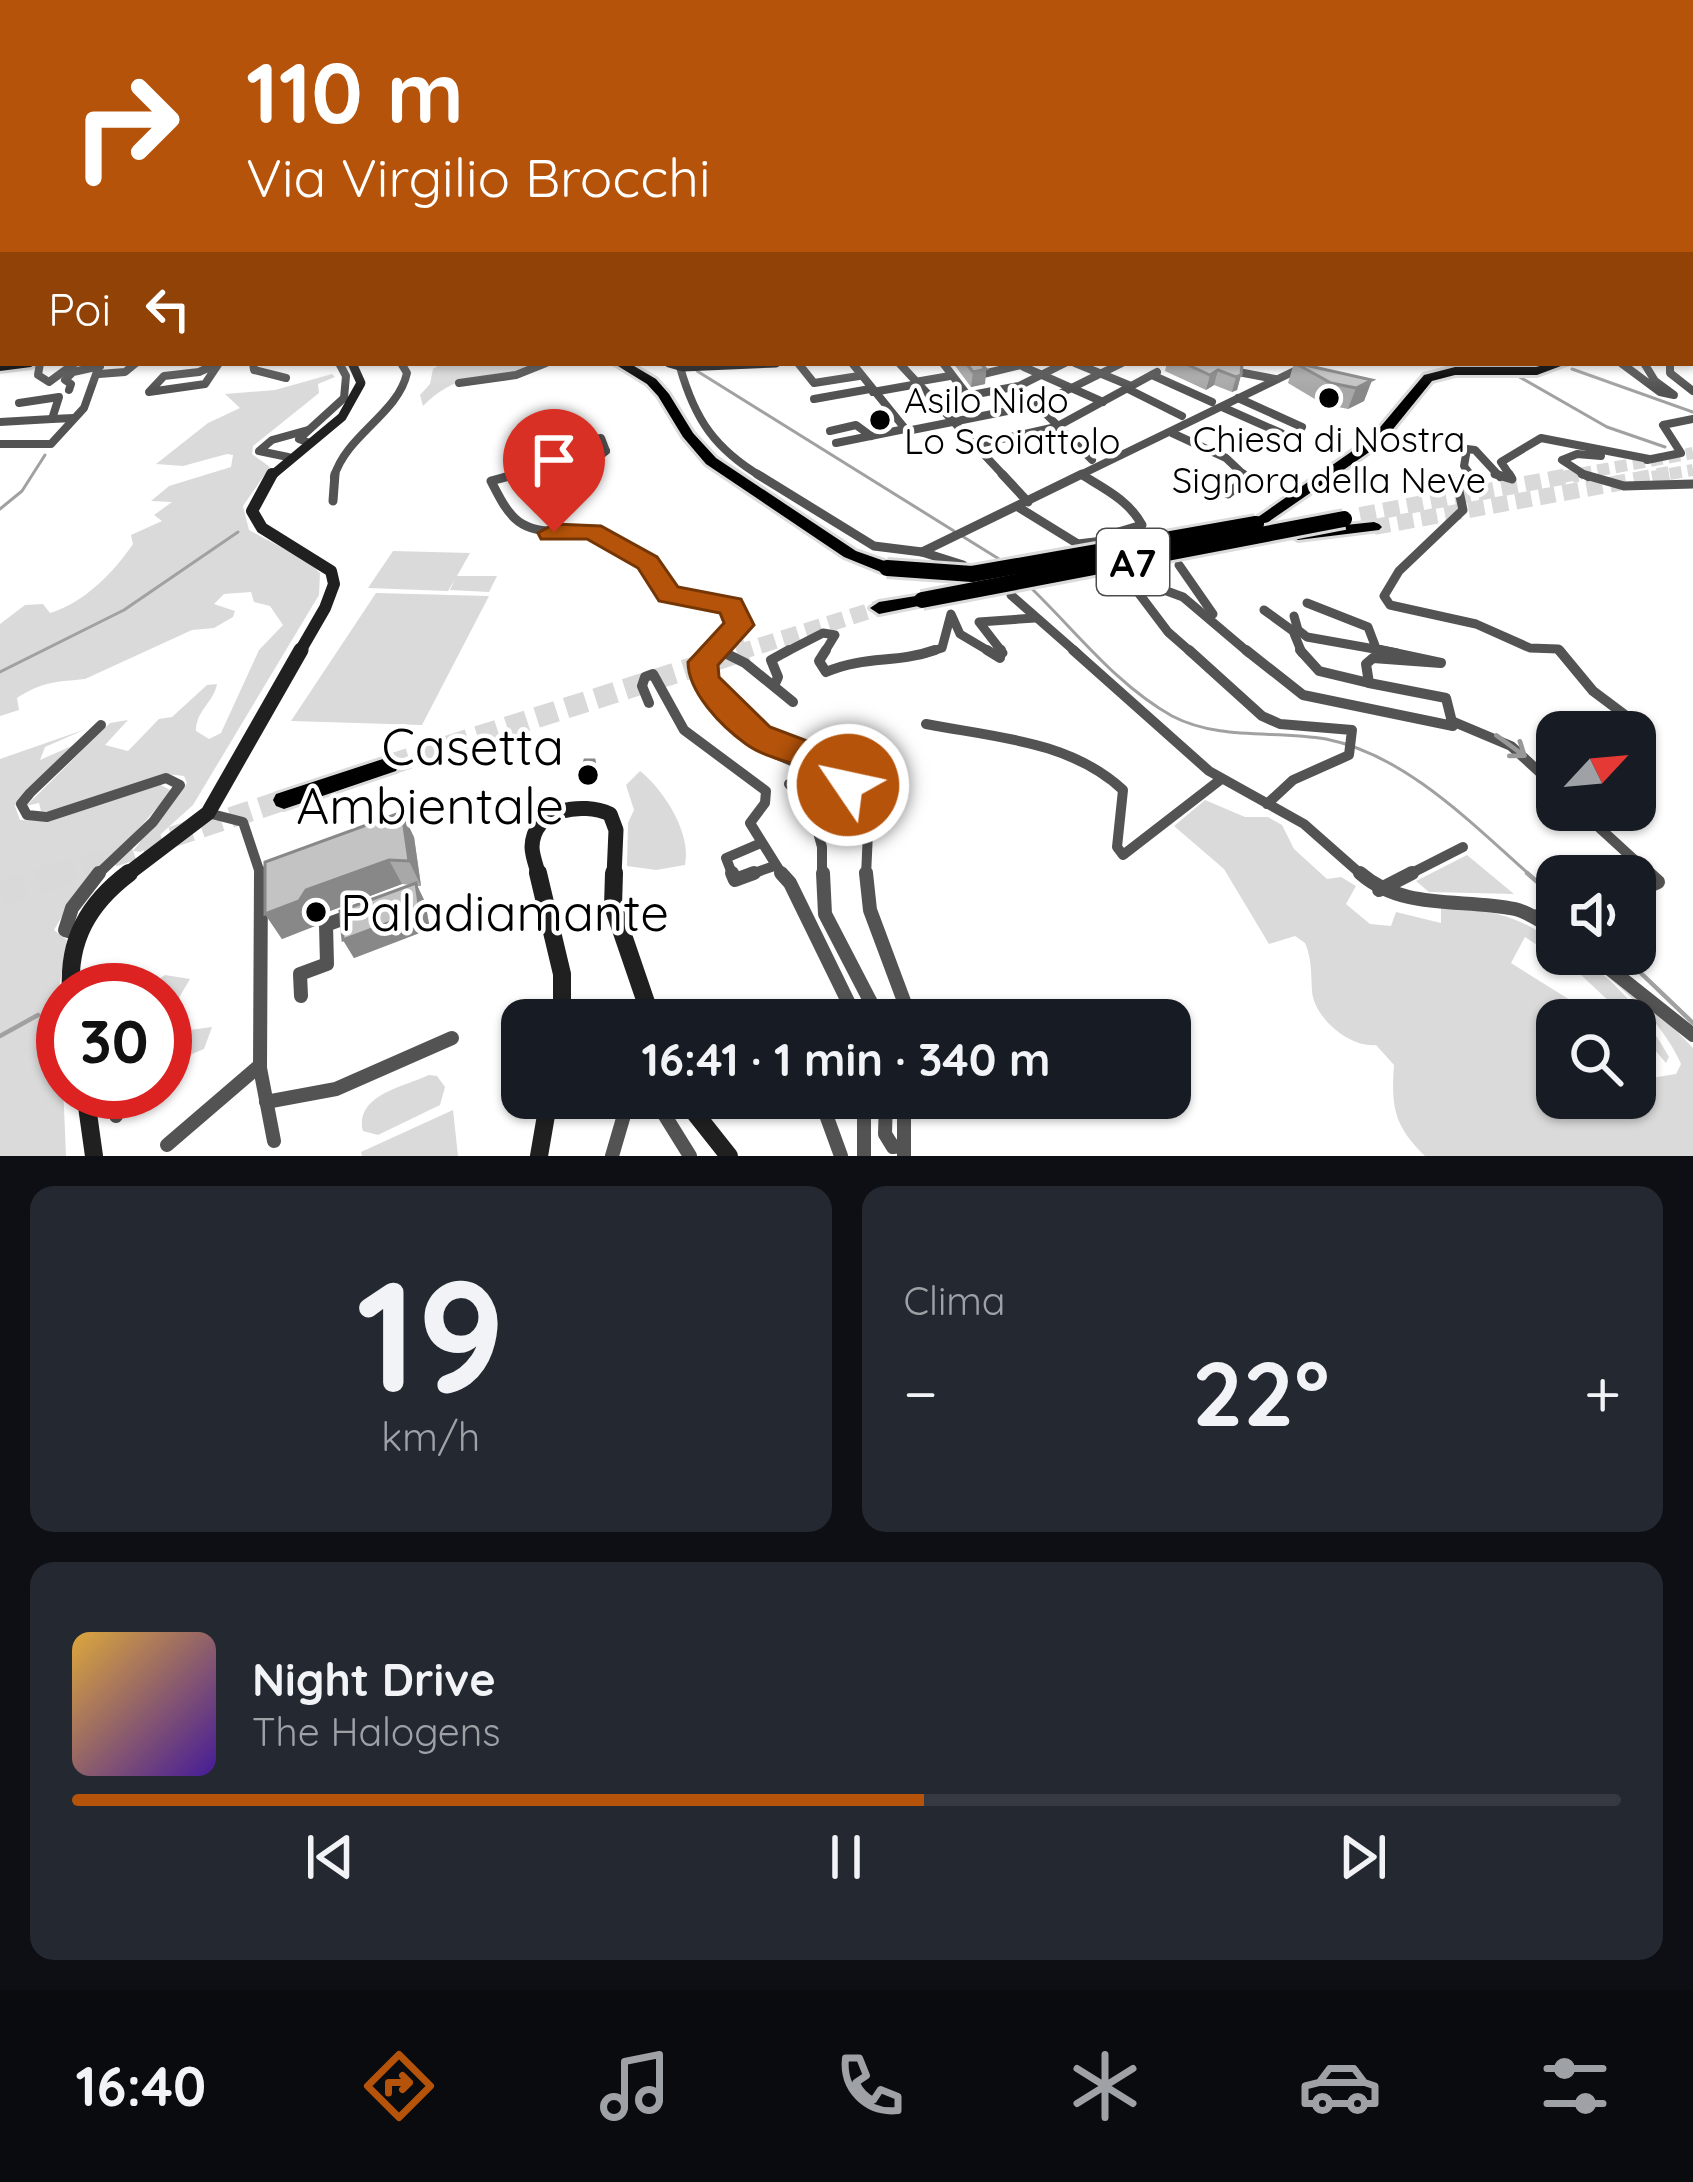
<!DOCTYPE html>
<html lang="it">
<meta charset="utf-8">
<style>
body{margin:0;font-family:Quicksand,sans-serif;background:#242831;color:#f1f3f6;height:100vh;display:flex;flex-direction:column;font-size:45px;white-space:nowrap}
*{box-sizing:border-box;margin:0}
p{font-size:39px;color:#9ea1a6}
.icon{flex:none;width:66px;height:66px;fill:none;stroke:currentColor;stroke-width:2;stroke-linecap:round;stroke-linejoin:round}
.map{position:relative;height:1156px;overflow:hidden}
.sheet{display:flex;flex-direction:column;gap:30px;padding:30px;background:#0d0f14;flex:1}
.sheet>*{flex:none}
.guide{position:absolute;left:0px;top:0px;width:1695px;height:366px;box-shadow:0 3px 9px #0004;background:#b45309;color:#fff;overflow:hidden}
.needle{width:78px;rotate:64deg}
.tools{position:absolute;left:1536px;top:711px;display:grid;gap:24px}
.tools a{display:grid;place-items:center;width:120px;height:120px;border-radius:24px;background:#171b24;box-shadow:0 3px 9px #0004;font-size:60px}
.speed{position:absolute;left:36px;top:963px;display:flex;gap:24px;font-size:60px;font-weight:700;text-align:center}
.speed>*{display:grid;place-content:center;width:156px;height:156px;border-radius:50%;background:#171b24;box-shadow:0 3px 9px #0004;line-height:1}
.speed .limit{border:18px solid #d22;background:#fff;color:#111}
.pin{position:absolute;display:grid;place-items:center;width:102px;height:102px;color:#fff;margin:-123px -51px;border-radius:50% 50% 50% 0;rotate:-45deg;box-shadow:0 0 12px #0007}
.pin .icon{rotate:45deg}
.me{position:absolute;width:132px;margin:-66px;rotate:304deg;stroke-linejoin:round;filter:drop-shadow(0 0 9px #0008)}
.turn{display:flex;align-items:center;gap:42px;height:252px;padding:0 48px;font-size:54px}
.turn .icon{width:156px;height:156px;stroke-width:2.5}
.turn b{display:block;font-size:84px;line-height:102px}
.then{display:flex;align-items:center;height:114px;padding:0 48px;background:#0003;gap:24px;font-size:45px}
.big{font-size:90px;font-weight:700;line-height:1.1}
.sheet .tile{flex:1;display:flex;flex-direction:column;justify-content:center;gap:18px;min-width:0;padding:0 42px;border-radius:24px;background:#242831}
.sheet .dial{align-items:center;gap:0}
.dial b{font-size:156px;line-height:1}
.song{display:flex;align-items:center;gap:36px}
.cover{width:144px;height:144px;border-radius:18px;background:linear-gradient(135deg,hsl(40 70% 55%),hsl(260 70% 35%))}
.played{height:12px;border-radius:6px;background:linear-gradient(90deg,#b45309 55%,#363941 55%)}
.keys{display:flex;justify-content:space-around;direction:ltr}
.heat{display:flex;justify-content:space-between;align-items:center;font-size:66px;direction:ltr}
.sheet .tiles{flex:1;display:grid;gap:30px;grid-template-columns:1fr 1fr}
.tile:last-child{grid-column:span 2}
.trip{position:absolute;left:501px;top:999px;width:690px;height:120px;border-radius:24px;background:#171b24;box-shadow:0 3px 9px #0004;font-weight:700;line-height:120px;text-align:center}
.menu{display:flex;height:192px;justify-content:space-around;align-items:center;background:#090b0e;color:#9ea1a6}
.menu .icon{width:84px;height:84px}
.menu .on{color:#b45309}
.menu b{font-size:54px;color:#f1f3f6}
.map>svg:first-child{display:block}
</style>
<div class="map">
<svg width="1693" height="1156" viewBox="0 0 1693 1156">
<rect width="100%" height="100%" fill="#fff"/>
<g fill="#dadada">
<path d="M442,363H544C508,387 468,360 423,406L420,395L430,384L433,369Z"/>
<path d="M332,374L335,377L318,384L319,393L253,446L252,454L270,467L243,506L249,530L309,562L320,573L319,595L193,805L141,852L133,851L187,783L184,776L167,774L56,812L41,811L39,803L26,806L110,723L128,720L105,745L128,751L159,719L172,717L207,685L217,684C214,702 196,710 196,731L209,739L221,733L259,650L283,625L270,606L254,602L251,592L224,594L214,604L235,611L233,617L214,628L192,630L85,679C57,682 43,681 17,698L19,710L0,716V624L25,605L43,604L50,613C84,603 114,572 133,544L131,535L162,521L154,515L172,502L151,501L169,486L231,467L233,455L227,454L183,466L156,464L208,423L240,408L225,394L275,390Z"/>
<polygon points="393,551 470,553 457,576 497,576 489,592 450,590 455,579 448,591 368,588"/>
<polygon points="376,593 489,596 422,725 291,721"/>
<polygon points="86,729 45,747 40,760 83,741 22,797 15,806 20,820 50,821 159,784 172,791 64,913 54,930 67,940 59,988 66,1156 0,1156 0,759"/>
<path d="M640,771C664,790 692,834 685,865L656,870L627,866L628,823L634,810L626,785Z"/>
<path d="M1205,800L1245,817H1268L1282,825L1294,849L1327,879L1341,877L1356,886L1346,904L1370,924L1391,926L1396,912L1441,923V906C1486,909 1520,915 1557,944V954C1600,954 1650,1022 1669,1057L1666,1063L1635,1027V1020H1629L1580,974L1525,937L1511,963L1599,1018L1557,1020V1098H1635V1088L1646,1090L1651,1078L1676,1074L1681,1064C1659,1015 1620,989 1582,954L1656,1010L1693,1048V1156H1425C1394,1126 1391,1107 1394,1065L1376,1045C1350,1048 1314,1018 1312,991C1311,976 1312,958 1305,943L1295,936L1269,944L1224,869L1174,826Z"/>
<polygon points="1467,855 1514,894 1429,892 1416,881"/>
<polygon points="165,975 190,979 166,1020 168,1033 212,1027 204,1049 165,1065 165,990 142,990"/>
<path d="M429,1075L437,1076L445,1087L440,1105L378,1135L363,1131C355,1095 403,1087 429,1075Z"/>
<polygon points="453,1110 458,1156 362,1156 361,1152"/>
</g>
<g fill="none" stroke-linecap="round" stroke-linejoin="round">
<g stroke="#a1a1a1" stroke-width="3">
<polyline points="1572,369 1693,412"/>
<polyline points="697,371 954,531"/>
<polyline points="1516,375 1607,427 1665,447"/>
<polyline points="0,509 22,491 45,455"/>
<polyline points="962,536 999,559"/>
<path d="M1029,586C1075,630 1116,685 1172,716C1220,741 1274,730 1326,739C1406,755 1472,824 1531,876"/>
<polyline points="0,672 124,610 238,532"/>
</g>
<g stroke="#a1a1a1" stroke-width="4.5">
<polyline points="1527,873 1556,898"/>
<polyline points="1621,954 1693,1023"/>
<polyline points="0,1036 38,1015"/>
</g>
<g stroke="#d9d9d9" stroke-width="10" stroke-dasharray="10 6" stroke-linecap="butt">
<polyline points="848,785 861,809"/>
<polyline points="804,800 816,825"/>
</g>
<g stroke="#d9d9d9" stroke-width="12" stroke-dasharray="12 6" stroke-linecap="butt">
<polyline points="1562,477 1693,453"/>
<polyline points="1652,477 1693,470"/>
</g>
<g stroke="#d9d9d9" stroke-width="16" stroke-dasharray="16 8" stroke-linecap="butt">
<polyline points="1360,515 1578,474"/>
<polyline points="1374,527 1669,474"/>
<polyline points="737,653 879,608"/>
</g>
<g stroke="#d9d9d9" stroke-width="21" stroke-dasharray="21 10" stroke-linecap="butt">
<polyline points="389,765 747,650"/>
<polyline points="54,876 284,800"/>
</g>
<polyline stroke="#d9d9d9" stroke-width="26" stroke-dasharray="26 14" stroke-linecap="butt" points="0,894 63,873"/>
<g stroke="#dbdbdb" stroke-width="6">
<g id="highway">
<rect x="1692" y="308" width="1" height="6"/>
<polygon points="0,363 37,363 31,367 0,371"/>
<polygon points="613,363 629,363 656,379 669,394 693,433 716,458 856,551 893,564 895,568 893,572 881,572 844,557 706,464 683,437 658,396 647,384"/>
<polygon points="1551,363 1569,363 1537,375 1455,375 1432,381 1381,444 1261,527 1256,529 1248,524 1371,438 1424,375 1455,367 1536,367"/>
<polygon points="1374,522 1379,524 1382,527 1379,530 1298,540 1290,535 1298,530"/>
<polygon points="922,595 928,596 930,600 928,604 879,614 870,608 879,602"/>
<polygon points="389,757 396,759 399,765 396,771 284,809 276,806 273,800 276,794"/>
</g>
</g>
<g stroke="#535353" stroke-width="8">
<polyline points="40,363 38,375 49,382 75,363"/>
<polygon points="219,363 205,384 149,392 164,376 199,372"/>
<polyline points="253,363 254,370 286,378"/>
<polyline points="798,363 814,383 859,376"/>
<polyline points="852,363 907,431 1037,405 1122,363"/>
<polyline points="899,363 1005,477"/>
<polyline points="943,363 968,396"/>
<polyline points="1075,363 1131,386"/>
<polyline points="1621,363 1660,392 1674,395 1655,381 1644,363"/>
<polyline points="1670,363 1670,373 1693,391"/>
<path d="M680,367C695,420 715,449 762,477"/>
<polyline points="1024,367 1103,402"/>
<polyline points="1233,371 1275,379"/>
<polyline points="99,374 125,372 136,363"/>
<polyline points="983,374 1021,365"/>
<polyline points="1152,375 1212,402"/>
<polyline points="915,382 950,376"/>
<polyline points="459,383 516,375 546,363"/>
<polyline points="1128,389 1182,416"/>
<polyline points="69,390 71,384 65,380 73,372 100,366"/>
<polyline points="873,392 918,384"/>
<polyline points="1238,398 1302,427"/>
<polyline points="814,399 870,389"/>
<polyline points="935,402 1019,386 1065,363"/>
<polyline points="19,403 59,397 52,419 74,418"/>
<polyline points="1037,405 1092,460"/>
<polyline points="1222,407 1281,433"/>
<polyline points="0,422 52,419"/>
<polyline points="830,431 856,425 871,436"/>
<polyline points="1172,433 1226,458 1246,477"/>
<polyline points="307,442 299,439 344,398 346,376 339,363"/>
<polyline points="836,443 905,429"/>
<polyline points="0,444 51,444 84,408 100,363"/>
<polyline points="974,445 1056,427 1157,372"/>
<polygon points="606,451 583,470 578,458"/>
<polyline points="288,457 259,451 272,440 308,430"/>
<polyline points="1647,460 1681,453 1663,425 1693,419"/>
<polyline points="534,470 532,455 553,446 601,438 606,451"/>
<path d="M334,477C346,435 398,414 407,373L401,363"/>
<polyline points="505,477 534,470 537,477"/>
<polyline points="1076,477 1311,363"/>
<polyline points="1472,477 1464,466 1467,449 1475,450 1500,477"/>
<polyline points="1511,477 1501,462 1541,438 1649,459"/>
<polyline points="1588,477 1562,460 1577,454 1601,456"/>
</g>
<g stroke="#535353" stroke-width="9">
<path d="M517,474L491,481C507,512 516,531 553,531"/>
<polyline points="536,474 559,525 553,531"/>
<polyline points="757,474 874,546 922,552 963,565"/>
<polyline points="1002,474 1028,502"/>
<polyline points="1470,474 1473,479 1457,482 1463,510 1399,571 1384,596 1390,605 1476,624 1530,648 1558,649 1562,653"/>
<polyline points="1495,474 1512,479 1509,474"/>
<polyline points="1582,474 1624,486 1693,484"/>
<path d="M1084,476C1107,490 1129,501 1142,525L1115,533L1120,539"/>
<polyline points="1228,494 1247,478 1243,474"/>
<polyline points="333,501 335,474"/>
<polyline points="1018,507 1078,544 1120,539"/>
<path d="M553,531C608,531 639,549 669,595L733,608L739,625L711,653"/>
<polyline points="1120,539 1141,568 1134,587 1168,632 1192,653"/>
<polyline points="922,552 1082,474"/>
<polyline points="1179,565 1213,614"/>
<polyline points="1134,579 1183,597 1249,653"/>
<polyline points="1011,595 1077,653"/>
<polyline points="1307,603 1368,627 1376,648"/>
<polyline points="1264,610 1293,631 1302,653"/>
<polyline points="1294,616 1298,630 1307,637 1397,653"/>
<polyline points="716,649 725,653"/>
<polyline points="784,653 823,633 835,635 824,653"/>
<polyline points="926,653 942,648 951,614 960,634 992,653"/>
<polyline points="1003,653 979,622 1035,618"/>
</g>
<g stroke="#535353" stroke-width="10">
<polyline points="714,650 703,662 703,680 758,736 835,766 848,785"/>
<polyline points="719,650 745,663 793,702"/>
<path d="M826,650L819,661L826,672C866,655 896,664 935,650"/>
<polyline points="987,650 1000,658 1001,650"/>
<polyline points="1073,650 1209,771 1304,824 1363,876"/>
<polyline points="1189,650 1262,716 1280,724 1352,730 1349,755 1293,780 1267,804"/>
<polyline points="1246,650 1303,695 1453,726 1446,698 1369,683 1366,664 1373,658 1441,663 1380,650"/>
<polyline points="1300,650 1319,671 1369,683"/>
<polyline points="1559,650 1593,691 1641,727"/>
<polyline points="774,686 778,677 771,660 789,650"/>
<polyline points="649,703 642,686 645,677 653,674 684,730 766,791 765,803 750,823 783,876"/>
<polyline points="1454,722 1511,746 1557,788"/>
<path d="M926,724C994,737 1071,741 1123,790L1117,847L1123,855L1220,780"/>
<polyline points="762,737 759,747 810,769 829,786"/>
<polyline points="789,784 804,800"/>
<polyline points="861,809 868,832 866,876"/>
<polyline points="1580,810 1652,876"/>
<polyline points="208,813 243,822 261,876"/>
<polyline points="816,825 822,847 822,876"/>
<polyline points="96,876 153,822 180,785 166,778 47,817 27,815 21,804 30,793 101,725"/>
<polyline points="733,876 726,858 761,843"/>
<polyline points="746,876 774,866"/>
<polyline points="1406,876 1463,847"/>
</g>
<g stroke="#535353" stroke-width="14">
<polyline points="261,873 260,1068 274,1141"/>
<polyline points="732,873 735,880 754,873"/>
<polyline points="781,873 790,883 857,1020"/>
<polyline points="823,873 825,914 880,1020"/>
<polyline points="866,873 870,910 911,1020"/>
<path d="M1360,873C1403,911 1462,898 1515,909C1529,912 1544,924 1557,931"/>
<polyline points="1379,890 1412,873"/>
<polyline points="1635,892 1658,882 1648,873"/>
<polyline points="1536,917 1557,905"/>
<polyline points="75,933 65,930 72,908 99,873"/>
<polyline points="1591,954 1693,1035"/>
<polyline points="301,996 300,974 327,964 326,925 350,916"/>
<polyline points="110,1092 116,1116"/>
<polyline points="654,1098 690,1156"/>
<polyline points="826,1098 825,1112 841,1156"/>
<polyline points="864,1098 864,1156"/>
<polyline points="886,1098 885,1134 893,1147 904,1146"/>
<polyline points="904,1098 904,1156"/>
<polyline points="266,1102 336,1089 452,1038"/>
<polyline points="167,1145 259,1066"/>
<polyline points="612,1156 629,1098"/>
</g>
<g stroke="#202020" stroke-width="9">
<polyline points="669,363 683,367 776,363"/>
<polyline points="270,477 342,417 361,383 352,363"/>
</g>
<polyline stroke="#202020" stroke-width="12" points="272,474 252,511 262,528 331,571 334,584 325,608 299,653"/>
<g stroke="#202020" stroke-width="15">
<polyline points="125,876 208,813 301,650"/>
<path d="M539,876C537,868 532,856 532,847C533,808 583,802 610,814L616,830L614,876"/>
</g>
<g stroke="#202020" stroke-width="18">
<polyline points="538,873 562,974 562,1020"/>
<polyline points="614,873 613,906 652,1020"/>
<path d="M71,990C68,940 88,904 129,873"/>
<polyline points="85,1092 94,1156"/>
<polyline points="683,1098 729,1156"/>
<polyline points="539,1156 549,1098"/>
</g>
<use href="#highway" fill="#000" fill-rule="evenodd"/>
<g stroke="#dbdbdb" stroke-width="22" stroke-linecap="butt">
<g id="highway-bridge">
<polyline points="887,568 972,574 1256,524"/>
<polyline points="922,600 1344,519"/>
</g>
</g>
<use href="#highway-bridge" stroke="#000" stroke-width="16"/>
</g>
<g fill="#a8a8a8">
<polygon points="953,363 980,363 986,369 985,384 971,387"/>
<polygon points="1167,363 1231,363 1241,375 1237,390 1232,392 1214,385 1206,390 1165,371"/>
<polygon points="1294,363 1372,380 1364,401 1348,409 1323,404 1288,383"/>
<polygon points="594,760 597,779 582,779 581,772"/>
<polygon points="414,837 421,886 417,886 425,902 430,929 354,958 343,940 410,885 402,884 322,914 315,926 282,939 265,914"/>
</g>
<g fill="#888">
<polygon points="0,271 3,277 3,303 0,306"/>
<polygon points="986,369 985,384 971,387 973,372"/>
<polygon points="1218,370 1214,385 1206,390 1210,375"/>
<polygon points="1241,375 1237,390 1232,392 1236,377"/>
<polygon points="1372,380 1364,401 1348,409 1356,388"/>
<polygon points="402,812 414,837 421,886 409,861"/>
<polygon points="389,860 402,884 322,914 315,926 282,939 265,914 306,890"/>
<polygon points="416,883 425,902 430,929 354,958 343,940"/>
</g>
<g fill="#c3c3c3" stroke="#888" stroke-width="3">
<polygon points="966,363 980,363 986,369 973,372"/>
<polygon points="1184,363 1231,363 1242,365 1241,375 1236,377 1218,370 1210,375"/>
<polygon points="1295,363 1296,363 1372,380 1356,388 1331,383"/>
<polygon points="585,760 594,760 596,772 581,772"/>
<polygon points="402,812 409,861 389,860 306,890 299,901 265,914 265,862"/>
<polygon points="416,883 420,911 343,940 340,911"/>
</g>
<defs><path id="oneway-shaft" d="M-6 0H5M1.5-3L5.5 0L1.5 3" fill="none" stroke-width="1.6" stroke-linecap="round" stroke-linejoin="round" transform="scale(3)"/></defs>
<use stroke="#989898" href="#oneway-shaft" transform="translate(1511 746) rotate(36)"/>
<linearGradient id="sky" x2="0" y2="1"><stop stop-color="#8baccc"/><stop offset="0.59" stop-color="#fff"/><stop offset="1" stop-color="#fff" stop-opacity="0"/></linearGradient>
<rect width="1693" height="388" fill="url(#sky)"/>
<path fill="#b45309" stroke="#753606" stroke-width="3" d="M554,524L601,526L657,557L678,587L741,599L754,625L718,665L719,677L770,727L847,756L865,785L860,795C833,804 836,782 816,772C794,762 765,758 746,744C721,726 688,692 688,662L724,623L720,613L659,601L638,568L587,539H541L538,533Z"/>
<g fill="#000" stroke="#fff" stroke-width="4.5">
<circle cx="1329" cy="398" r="12"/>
<circle cx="880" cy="420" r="12"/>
<circle cx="588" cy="775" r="12"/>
<circle cx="316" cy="912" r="12"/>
</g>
<g text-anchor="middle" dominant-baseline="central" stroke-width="9" stroke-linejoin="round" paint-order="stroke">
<g font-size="36" fill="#000" stroke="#fff" text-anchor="start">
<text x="904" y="399">Asilo Nido<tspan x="904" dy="41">Lo Scoiattolo</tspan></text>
<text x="1329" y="438" text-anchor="middle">Chiesa di Nostra<tspan x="1329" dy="41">Signora della Neve</tspan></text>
</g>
<rect fill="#fff" stroke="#4c4c4c" stroke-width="3" x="1097" y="529" width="72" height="66" rx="9"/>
<g font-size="39" font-weight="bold" fill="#000">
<text x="1133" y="562">A7</text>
</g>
<g font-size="51" fill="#000" stroke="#fff" text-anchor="end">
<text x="564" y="746">Casetta<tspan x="564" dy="59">Ambientale</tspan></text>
<text x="340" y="912" text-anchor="start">Paladiamante</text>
</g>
</g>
</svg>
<div class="tools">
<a><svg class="needle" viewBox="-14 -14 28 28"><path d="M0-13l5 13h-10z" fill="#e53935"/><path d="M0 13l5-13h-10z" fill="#9ea1a6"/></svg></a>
<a><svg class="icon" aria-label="sound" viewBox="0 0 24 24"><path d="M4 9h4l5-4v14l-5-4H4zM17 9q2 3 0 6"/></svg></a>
<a><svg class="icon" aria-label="search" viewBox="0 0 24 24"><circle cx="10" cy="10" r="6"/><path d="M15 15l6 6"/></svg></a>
</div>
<div class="speed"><div class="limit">30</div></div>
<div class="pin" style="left:554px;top:532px;background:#d93025"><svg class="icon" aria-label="arrive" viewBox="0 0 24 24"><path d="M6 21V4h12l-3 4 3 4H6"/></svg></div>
<svg class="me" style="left:848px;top:785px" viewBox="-20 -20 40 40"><circle r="17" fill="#b45309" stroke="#fff" stroke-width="3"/><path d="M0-11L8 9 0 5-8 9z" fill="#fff"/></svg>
<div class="trip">16:41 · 1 min · 340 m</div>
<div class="guide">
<div class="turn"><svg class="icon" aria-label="right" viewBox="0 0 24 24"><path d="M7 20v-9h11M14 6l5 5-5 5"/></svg><div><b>110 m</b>Via Virgilio Brocchi</div></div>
<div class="then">Poi<svg class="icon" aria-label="left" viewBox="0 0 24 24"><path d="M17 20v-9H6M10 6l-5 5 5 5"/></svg></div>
</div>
</div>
<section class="sheet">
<div class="tiles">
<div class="tile dial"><b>19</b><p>km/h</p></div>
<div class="tile"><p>Clima</p>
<div class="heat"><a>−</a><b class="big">22°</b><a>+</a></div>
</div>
<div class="tile">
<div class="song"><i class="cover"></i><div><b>Night Drive</b><p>The Halogens</p></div></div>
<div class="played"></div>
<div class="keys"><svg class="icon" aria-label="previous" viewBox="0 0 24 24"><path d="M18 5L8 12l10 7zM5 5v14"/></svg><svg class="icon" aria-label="pause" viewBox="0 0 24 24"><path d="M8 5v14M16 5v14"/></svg><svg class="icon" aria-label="next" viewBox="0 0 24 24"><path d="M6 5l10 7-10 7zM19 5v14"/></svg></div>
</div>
</div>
</section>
<nav class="menu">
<b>16:40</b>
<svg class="icon on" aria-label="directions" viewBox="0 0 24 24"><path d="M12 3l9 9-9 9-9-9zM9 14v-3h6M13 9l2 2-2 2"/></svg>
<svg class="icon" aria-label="music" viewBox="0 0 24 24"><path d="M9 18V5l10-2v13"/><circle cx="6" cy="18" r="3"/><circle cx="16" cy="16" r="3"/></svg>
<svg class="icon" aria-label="phone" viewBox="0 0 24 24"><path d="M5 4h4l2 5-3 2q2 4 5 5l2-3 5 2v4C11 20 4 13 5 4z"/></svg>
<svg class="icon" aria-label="climate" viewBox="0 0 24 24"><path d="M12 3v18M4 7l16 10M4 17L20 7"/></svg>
<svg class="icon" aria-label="car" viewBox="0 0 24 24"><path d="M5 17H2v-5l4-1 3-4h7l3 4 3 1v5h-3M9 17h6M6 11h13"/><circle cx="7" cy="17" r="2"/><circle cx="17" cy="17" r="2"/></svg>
<svg class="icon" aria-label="filters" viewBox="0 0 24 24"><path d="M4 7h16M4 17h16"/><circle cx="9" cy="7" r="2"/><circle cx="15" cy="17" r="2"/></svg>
</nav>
